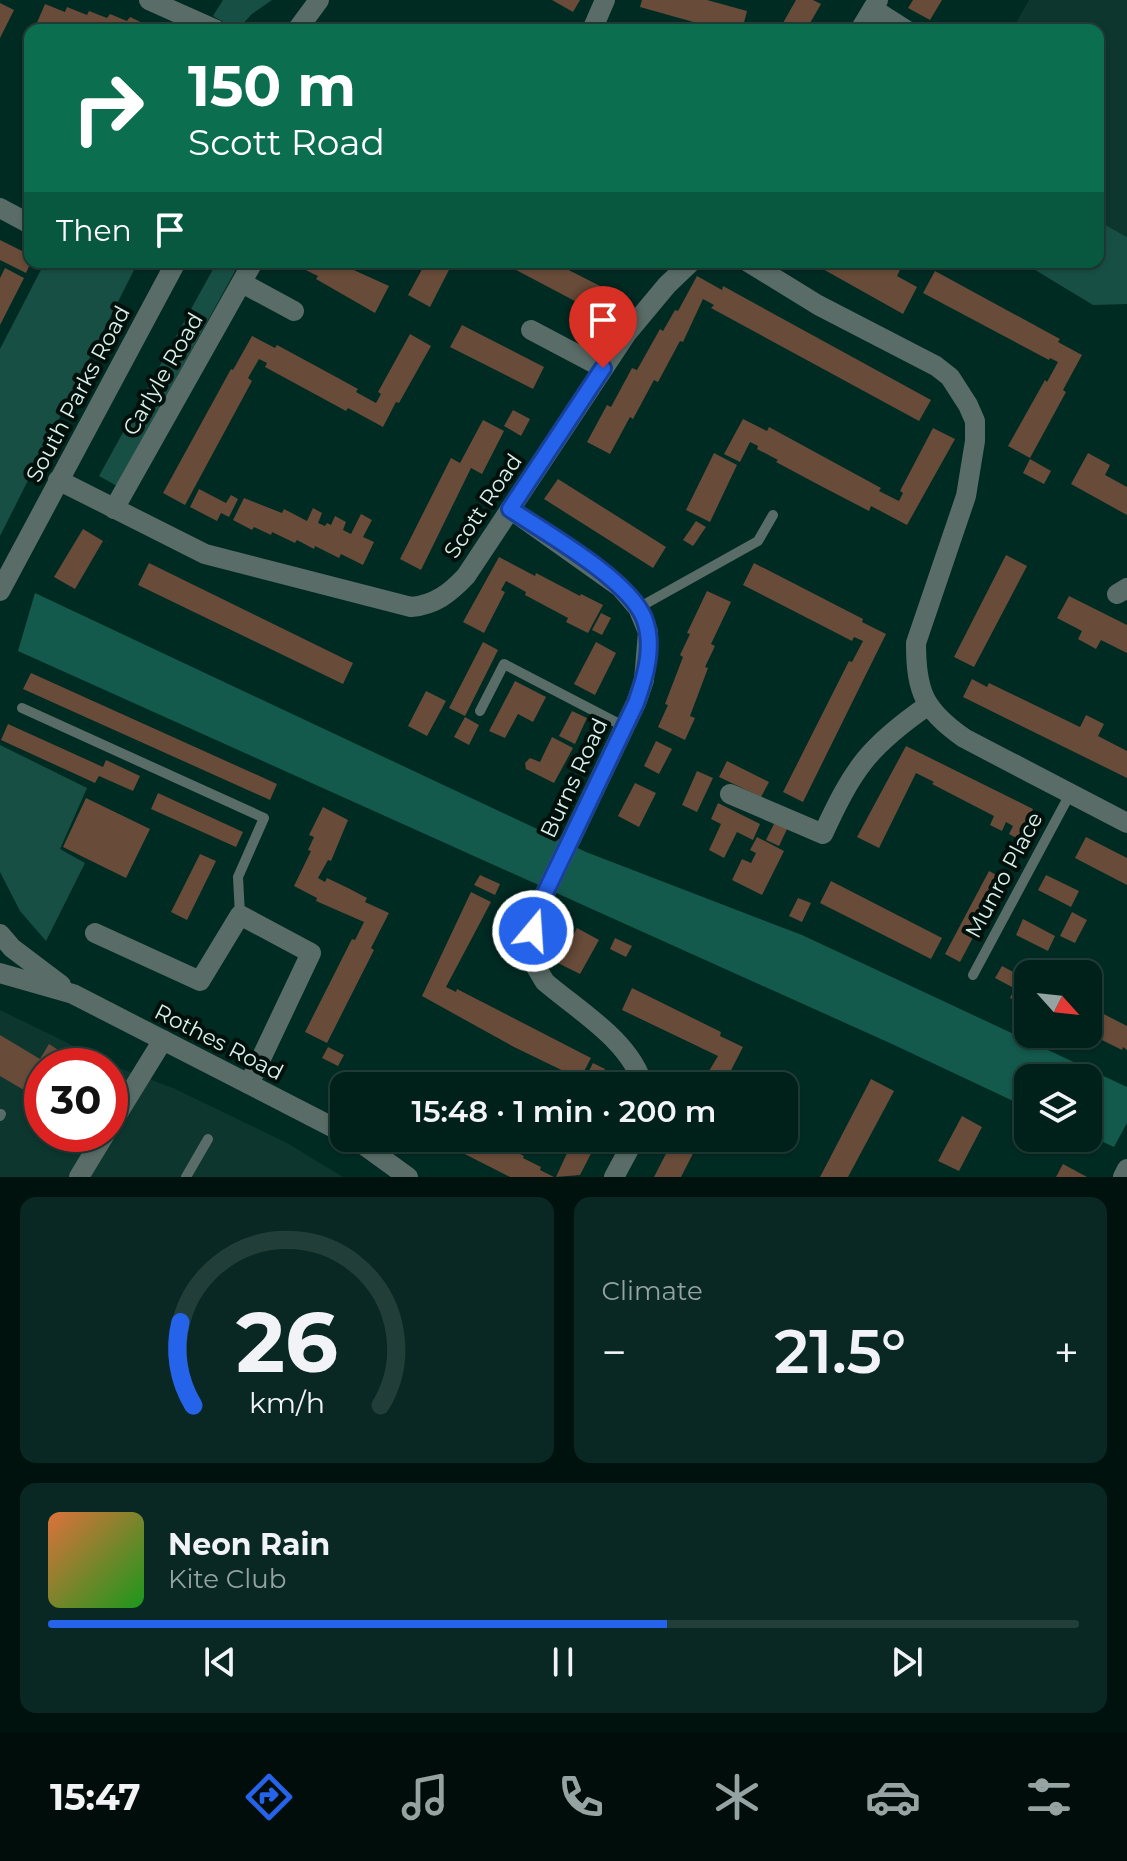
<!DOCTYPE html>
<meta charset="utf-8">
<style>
body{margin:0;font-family:Montserrat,sans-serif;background:#0a2823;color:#f1f3f6;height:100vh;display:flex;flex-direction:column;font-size:30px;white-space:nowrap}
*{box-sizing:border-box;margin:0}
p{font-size:26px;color:#95a3a2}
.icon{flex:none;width:44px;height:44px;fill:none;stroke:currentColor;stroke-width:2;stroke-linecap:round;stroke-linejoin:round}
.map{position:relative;height:1177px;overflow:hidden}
.details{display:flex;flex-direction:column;gap:20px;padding:20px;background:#00120e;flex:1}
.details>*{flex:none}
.guide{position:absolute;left:24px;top:24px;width:1080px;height:244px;border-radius:16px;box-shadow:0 2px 6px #0004,0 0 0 2px #223e39;background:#0b6e4f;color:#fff;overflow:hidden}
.needle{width:52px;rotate:117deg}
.buttons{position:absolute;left:1014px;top:960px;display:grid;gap:16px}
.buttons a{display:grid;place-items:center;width:88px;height:88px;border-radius:16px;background:#00201a;box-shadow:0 2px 6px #0004,0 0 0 2px #223e39;font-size:40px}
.speed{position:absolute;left:24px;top:1048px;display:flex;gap:16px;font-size:40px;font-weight:700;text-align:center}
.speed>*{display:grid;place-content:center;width:104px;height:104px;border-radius:50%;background:#00201a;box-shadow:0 2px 6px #0004,0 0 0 2px #223e39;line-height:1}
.speed .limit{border:12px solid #d22;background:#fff;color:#111}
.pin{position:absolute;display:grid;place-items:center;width:68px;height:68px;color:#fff;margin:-82px -34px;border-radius:50% 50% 50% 0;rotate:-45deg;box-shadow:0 0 8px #0007}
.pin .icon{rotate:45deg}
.me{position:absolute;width:88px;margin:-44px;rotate:18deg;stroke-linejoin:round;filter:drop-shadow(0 0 6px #0008)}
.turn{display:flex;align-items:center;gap:28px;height:168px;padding:0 32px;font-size:36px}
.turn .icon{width:104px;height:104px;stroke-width:2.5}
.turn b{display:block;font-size:56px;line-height:68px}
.then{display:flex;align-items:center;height:76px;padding:0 32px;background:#0003;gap:16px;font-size:30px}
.big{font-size:60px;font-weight:600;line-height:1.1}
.details .card{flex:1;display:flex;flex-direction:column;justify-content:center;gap:12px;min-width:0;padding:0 28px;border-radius:16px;background:#0a2823}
.details .dial{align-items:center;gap:0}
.dial svg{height:208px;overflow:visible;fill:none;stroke:#223e39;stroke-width:7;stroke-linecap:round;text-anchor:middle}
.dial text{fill:#f1f3f6;stroke:none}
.song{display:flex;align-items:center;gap:24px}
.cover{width:96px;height:96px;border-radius:12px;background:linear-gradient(135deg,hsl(20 70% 55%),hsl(120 70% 35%))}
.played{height:8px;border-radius:4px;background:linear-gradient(90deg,#2563eb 60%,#223e39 60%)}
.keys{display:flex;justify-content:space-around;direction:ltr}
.heat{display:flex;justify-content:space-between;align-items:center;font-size:44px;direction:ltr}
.details .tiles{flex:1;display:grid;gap:20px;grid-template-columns:1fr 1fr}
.card:last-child{grid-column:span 2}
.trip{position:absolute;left:330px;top:1072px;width:468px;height:80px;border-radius:16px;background:#00201a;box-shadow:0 2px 6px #0004,0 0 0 2px #223e39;font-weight:600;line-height:80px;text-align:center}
.tabs{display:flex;height:128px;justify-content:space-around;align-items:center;background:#000d0a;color:#95a3a2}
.tabs .icon{width:56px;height:56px}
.tabs .selected{color:#2563eb}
.tabs b{font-size:36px;color:#f1f3f6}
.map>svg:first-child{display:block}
</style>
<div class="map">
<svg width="1127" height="1177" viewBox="0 0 1127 1177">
<rect width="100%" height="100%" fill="#002b23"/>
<g fill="#0c362e" fill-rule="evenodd">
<polygon points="1029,0 1127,0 1127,237 1098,221 1098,30 1012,30"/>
<path d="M0,1010L119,1068L173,1088L287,1143L343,1177H0ZM42,1066H110V1134H42Z"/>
</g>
<g fill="#184f44">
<polygon points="223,0 272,0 252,14 237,30 213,16"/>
<polygon points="1098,221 1127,237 1127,304 1093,305 1022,262 1098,262"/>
<polygon points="45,262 138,262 0,536 0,349"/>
<polygon points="217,262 240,262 117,486 99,476"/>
<polygon points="0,745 87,788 60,849 85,863 46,941 20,911 0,872"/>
</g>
<polygon fill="#13594c" points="35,593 586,852 802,935 1127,1087 1127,1123 1114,1147 1088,1135 1088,1078 1028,1078 1028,1108 892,1044 18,651"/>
<g fill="#684b39">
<polygon points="552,0 580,0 573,12"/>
<polygon points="642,0 707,0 747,11 742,30 722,30 640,7"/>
<polygon points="796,0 813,0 821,4 806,30 779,30"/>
<polygon points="913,0 942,0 930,20 908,8"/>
<polygon points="0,3 14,10 0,38"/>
<polygon points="45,4 65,12 67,7 87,15 89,11 107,18 110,14 127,21 130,17 149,26 147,30 47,30 36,25"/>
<polygon points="0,240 30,255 31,262 26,273 0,260"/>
<polygon points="289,262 336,262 389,286 375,313 316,279 318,276"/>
<polygon points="426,262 453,262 430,307 408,295"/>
<polygon points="501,262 553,262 602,287 590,309"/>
<polygon points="825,262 894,262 902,266 897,276 917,287 903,314 821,268"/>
<polygon points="5,268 24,278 0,325 0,278"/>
<polygon points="935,271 1060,339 1058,342 1082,355 1063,390 1066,392 1030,458 1008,446 1045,380 1047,382 1058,362 1050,358 1049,360 923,293"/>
<polygon points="697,276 722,290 723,286 931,400 919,421 711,308 714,305 703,299 683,342 680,341 658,382 654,380 633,419 630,417 610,454 587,442 607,405 611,407 632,368 637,370 660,329 663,331 675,310 678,311"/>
<polygon points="462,325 544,367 533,389 450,347"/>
<polygon points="410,334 431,346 399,403 396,402 383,427 348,408 346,411 265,367 267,363 259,359 248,378 252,381 185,505 163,493 231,369 233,370 252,336 275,348 277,345 338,378 358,389 356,392 376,403 381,394 378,392"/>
<polygon points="513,410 530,419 521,436 504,426"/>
<polygon points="743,419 767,431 769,427 881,488 879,491 899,501 903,493 900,491 933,428 955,439 907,525 871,506 869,511 819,485 776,462 778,460 757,449 758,446 750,442 740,462 724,454"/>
<polygon points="483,420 504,431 482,474 471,468 421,570 400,559 451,458 460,463"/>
<polygon points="714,453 737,465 710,522 686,510"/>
<polygon points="1088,453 1110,465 1105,475 1127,487 1127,515 1071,484"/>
<polygon points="1030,459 1051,471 1044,484 1023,473"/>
<polygon points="558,479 666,547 653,568 544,499"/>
<polygon points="199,489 226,503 231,495 238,499 229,517 221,513 217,521 190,507"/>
<polygon points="244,498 282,513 284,509 307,521 313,508 322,513 318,523 325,526 327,523 331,525 335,516 346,522 343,530 351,534 361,514 372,520 363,537 374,542 363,565 341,554 339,558 315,546 314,549 297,540 295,543 272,532 271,535 254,527 252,530 233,520"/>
<polygon points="696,521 706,527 693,546 683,540"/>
<polygon points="83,529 103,541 75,589 54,577"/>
<polygon points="1006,555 1027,566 974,667 954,657"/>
<polygon points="499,557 535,576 536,573 580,596 581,594 603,605 588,633 566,622 568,618 525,595 526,592 506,581 501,590 505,592 484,633 463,622"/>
<polygon points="149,563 353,663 343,684 138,585"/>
<polygon points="754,563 863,619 862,622 886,634 803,802 783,792 849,661 852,662 863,641 854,637 852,641 743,585"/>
<polygon points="707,591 731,602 711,644 715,646 705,667 708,668 690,716 695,718 685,740 658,727 668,705 665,704 683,657 680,655 690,634 687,633"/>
<polygon points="1069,596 1127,625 1127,653 1101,640 1096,649 1078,639 1082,631 1057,618"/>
<polygon points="601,613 611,618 602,635 592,630"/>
<polygon points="483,642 498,650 465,716 449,708"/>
<polygon points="596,642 616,653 595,695 574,684"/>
<polygon points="31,673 277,784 270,800 23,689"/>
<polygon points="972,679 987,687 989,683 1080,727 1086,715 1104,724 1098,736 1127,751 1127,778 963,697"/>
<polygon points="515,681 546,697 533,722 518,714 505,738 489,731"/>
<polygon points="426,691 446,701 427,736 408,726"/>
<polygon points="572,711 587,718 575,744 559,736"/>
<polygon points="465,717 479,725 469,745 454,737"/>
<polygon points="8,724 103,767 106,760 140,776 133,791 99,776 95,783 1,740"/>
<polygon points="552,737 573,748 554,783 526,769 525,763 530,758 540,762"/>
<polygon points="656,741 672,749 659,774 644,766"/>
<polygon points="906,746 1033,809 1023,829 1025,830 1028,825 1037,830 1027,848 1019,843 1020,840 1009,834 1013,826 1006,822 1002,831 990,825 994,816 932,784 934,782 916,773 879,848 857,837"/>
<polygon points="727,761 769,782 761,797 719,777"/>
<polygon points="697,771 713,778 697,812 682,805"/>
<polygon points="635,783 656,793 639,827 618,816"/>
<polygon points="158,793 243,832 236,847 151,809"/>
<polygon points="86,798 150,829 126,878 63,847"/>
<polygon points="718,803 760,824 753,840 737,832 724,858 709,850 721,824 711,819"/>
<polygon points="323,807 348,820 331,861 328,860 318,878 325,882 327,878 348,888 367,898 365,902 389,913 371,948 374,950 327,1043 305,1032 352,939 355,940 364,922 316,901 317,898 294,886 311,851 308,850 314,837 309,835"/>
<polygon points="776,820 788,827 779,846 766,840"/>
<polygon points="757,837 784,851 762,895 732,880 742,859 751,863 756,853 750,850"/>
<polygon points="1086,837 1127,858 1127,885 1075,858"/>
<polygon points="200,854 216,861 187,920 171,912"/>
<polygon points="989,871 1004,879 960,962 945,954"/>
<polygon points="480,875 500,884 495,895 474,885"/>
<polygon points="1046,875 1079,891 1071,907 1038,890"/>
<polygon points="831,881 942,938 931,959 820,903"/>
<polygon points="471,892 491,902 446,987 456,992 457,989 591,1058 580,1079 514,1047 422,996"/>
<polygon points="798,898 811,903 802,922 789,916"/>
<polygon points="1072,912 1087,920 1075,943 1060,936"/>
<polygon points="1023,919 1055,936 1048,951 1016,935"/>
<polygon points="577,928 599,940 580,974 558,963"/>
<polygon points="615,938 632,946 626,957 610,949"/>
<polygon points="1002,966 1019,975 1012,987 995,978"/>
<polygon points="1021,976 1028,979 1028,1006 1010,998"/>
<polygon points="632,988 721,1032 720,1036 743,1047 725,1082 728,1084 727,1086 700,1086 718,1056 622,1010"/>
<polygon points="1088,1006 1127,1026 1127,1050 1123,1047 1122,1050 1088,1033"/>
<polygon points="0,1035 40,1059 49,1044 60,1051 51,1066 42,1066 42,1082 34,1096 0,1076"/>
<polygon points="328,1047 344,1055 338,1066 322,1058"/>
<polygon points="593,1063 605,1069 596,1086 584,1081"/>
<polygon points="871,1079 894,1091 848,1177 820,1177"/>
<polygon points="962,1116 982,1127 959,1171 938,1161"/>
<polygon points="433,1138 489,1138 524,1156 523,1158 541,1167 540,1170 554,1177 510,1177"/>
<polygon points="574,1138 599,1138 580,1175 556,1177"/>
<polygon points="674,1138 701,1138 681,1177 654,1177"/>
<polygon points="1063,1164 1087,1177 1056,1177"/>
</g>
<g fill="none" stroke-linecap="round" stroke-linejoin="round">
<g stroke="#5a6c67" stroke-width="10">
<polyline points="638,608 758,541 773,515"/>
<polyline points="22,708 264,818 238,877 240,915"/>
<polyline points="480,711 504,664 625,727"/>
<polyline points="973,975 1070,794"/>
<polyline points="0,1116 1,1114"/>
<polyline points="186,1177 208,1139"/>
</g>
<g stroke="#5a6c67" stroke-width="20">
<polyline points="149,0 216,30"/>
<polyline points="873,9 906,30"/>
<polyline points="592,30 605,0"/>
<polyline points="860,30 878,0"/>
<polyline points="0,208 30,224"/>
<path d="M748,262L818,305L936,366L950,377L968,405L975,421V441L966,496L916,643C916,692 924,710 964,738L1127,823"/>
<polyline points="242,283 294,311"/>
<polyline points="531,330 603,368"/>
<path d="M58,480L205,554L411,607C435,605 450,593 466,576L627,333L667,285L691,262"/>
<polyline points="114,509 253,262"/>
<path d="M510,509L620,587L638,608L648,632L644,680L636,703L536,912L532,950L536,967L545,982C579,1011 632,1042 643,1086"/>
<polyline points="1117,594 1127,588"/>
<path d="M730,794L823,834C853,769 868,747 927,706"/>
<polyline points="95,933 200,981 240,915 311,953 249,1084"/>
<polyline points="110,1126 163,1040"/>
<polyline points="79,1177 105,1134"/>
<polyline points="614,1177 635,1138"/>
<polyline points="1123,1177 1127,1169"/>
</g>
<g stroke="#5a6c67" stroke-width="20">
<polyline points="297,30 319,0"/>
<polyline points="0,591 176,262"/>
<polyline points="0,934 12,948 61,985"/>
<polyline points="0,973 73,994 344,1133"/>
<polyline points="354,1138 408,1177"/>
</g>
</g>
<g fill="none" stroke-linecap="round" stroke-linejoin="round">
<g stroke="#184099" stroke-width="20">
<path id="route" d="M533,931L536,912L636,703C645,678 655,645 644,618C628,579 546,533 510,509L603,368"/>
</g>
<use href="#route" stroke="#2563eb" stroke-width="14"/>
</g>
<g text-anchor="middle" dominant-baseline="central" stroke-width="8" stroke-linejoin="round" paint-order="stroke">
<g font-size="22" fill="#daf0ea" stroke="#02100c">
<text transform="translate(163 374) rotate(-60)">Carlyle Road</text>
<text transform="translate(78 394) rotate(-62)">South Parks Road</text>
<text transform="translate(483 506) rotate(-56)">Scott Road</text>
<text transform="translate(574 778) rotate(-65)">Burns Road</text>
<text transform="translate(1004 875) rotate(-62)">Munro Place</text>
<text transform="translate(219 1042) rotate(27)">Rothes Road</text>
</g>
</g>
</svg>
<div class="buttons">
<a><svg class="needle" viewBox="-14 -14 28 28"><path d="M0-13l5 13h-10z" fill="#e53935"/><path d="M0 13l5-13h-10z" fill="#95a3a2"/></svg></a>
<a><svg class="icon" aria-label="layers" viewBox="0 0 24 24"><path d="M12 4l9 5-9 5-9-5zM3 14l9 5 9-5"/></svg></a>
</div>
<div class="speed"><div class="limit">30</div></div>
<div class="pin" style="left:603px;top:368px;background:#d93025"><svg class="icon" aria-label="arrive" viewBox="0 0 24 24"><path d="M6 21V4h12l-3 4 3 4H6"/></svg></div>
<svg class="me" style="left:533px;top:931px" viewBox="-20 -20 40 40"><circle r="17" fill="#2563eb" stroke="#fff" stroke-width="3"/><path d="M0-11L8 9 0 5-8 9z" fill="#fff"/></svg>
<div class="trip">15:48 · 1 min · 200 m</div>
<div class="guide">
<div class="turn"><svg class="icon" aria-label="right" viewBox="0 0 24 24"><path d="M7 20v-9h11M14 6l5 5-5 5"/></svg><div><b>150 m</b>Scott Road</div></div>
<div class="then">Then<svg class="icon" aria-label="arrive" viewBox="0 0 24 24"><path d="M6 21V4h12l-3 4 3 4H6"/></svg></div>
</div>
</div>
<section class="details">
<div class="tiles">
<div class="card dial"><svg viewBox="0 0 100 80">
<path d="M14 69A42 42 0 1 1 86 69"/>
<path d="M14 69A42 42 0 0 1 9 37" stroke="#2563eb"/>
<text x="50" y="56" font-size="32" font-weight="700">26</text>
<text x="50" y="72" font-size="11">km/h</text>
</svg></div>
<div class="card"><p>Climate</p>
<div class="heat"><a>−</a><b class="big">21.5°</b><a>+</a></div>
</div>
<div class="card">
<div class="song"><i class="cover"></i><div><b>Neon Rain</b><p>Kite Club</p></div></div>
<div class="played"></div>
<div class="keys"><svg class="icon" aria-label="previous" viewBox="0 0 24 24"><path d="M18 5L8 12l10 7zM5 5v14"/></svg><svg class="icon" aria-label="pause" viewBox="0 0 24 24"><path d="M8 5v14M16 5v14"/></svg><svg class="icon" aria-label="next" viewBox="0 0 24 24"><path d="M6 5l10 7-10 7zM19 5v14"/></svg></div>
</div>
</div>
</section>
<nav class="tabs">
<b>15:47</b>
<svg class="icon selected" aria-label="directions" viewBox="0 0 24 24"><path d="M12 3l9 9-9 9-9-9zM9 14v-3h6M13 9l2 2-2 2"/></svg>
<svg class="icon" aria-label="music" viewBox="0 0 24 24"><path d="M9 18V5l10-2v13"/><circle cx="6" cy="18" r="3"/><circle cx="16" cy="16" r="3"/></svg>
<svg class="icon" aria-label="phone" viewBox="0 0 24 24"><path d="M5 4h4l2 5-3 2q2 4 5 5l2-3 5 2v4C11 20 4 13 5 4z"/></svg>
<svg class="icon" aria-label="climate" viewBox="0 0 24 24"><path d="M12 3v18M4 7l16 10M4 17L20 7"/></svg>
<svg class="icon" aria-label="car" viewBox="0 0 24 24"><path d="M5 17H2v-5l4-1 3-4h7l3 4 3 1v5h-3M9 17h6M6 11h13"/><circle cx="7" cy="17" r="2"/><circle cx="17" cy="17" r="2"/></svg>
<svg class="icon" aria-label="filters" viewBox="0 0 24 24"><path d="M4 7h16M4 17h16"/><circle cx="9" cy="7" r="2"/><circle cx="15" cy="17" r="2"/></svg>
</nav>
